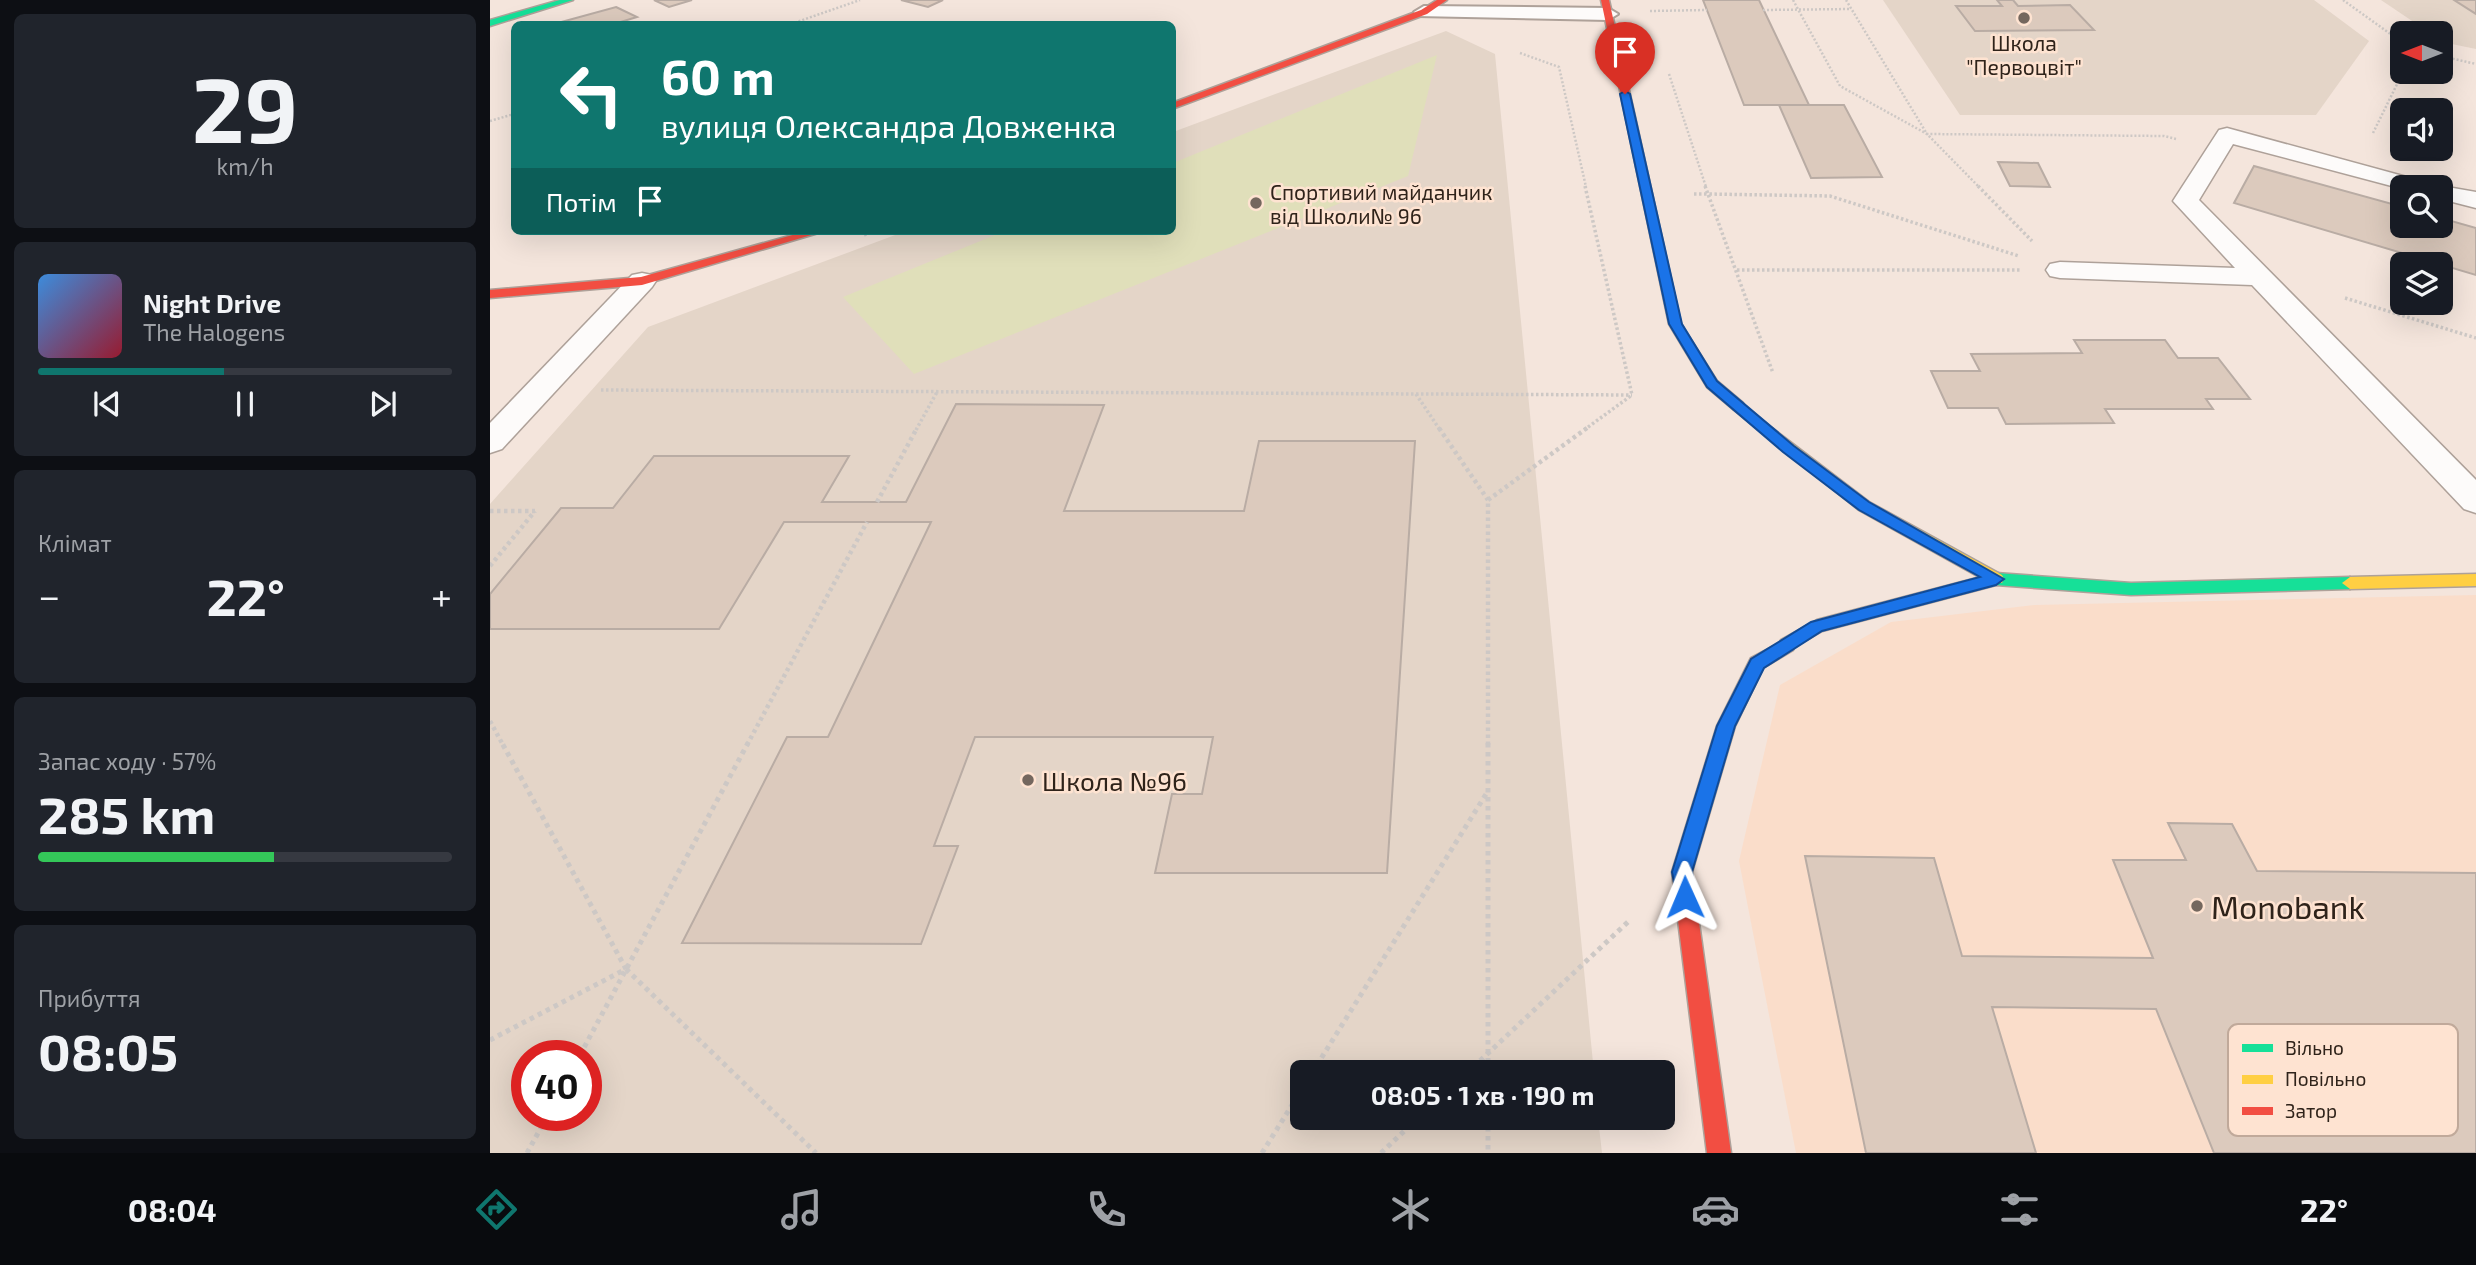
<!DOCTYPE html>
<html lang="uk">
<meta charset="utf-8">
<style>
body{margin:0;font-family:"Exo 2",sans-serif;background:#20242c;color:#f1f3f6;height:100vh;display:flex;flex-direction:column;font-size:26px;white-space:nowrap}
*{box-sizing:border-box;margin:0}
p{font-size:23px;color:#9ea1a6}
.icon{flex:none;width:38px;height:38px;fill:none;stroke:currentColor;stroke-width:2;stroke-linecap:round;stroke-linejoin:round}
.map{position:relative;flex:1;overflow:hidden}
.sheet{display:flex;flex-direction:column;gap:14px;padding:14px;background:#0d0f14;width:490px}
.sheet>*{flex:none}
.hud{position:absolute;left:21px;top:21px;width:665px;height:214px;border-radius:10px;box-shadow:0 7px 28px #0002;background:#0f766e;color:#fff;overflow:hidden}
.needle{width:46px;rotate:270deg}
.controls{position:absolute;left:1900px;top:21px;display:grid;gap:14px}
.controls a{display:grid;place-items:center;width:63px;height:63px;border-radius:10px;background:#171b24;box-shadow:0 7px 28px #0002;font-size:35px}
.speed{position:absolute;left:21px;top:1040px;display:flex;gap:14px;font-size:35px;font-weight:700;text-align:center}
.speed>*{display:grid;place-content:center;width:91px;height:91px;border-radius:50%;background:#171b24;box-shadow:0 7px 28px #0002;line-height:1}
.speed .limit{border:10px solid #d22;background:#fff;color:#111}
.pin{position:absolute;display:grid;place-items:center;width:60px;height:60px;color:#fff;margin:-72px -30px;border-radius:50% 50% 50% 0;rotate:-45deg;box-shadow:0 0 7px #0007}
.pin .icon{rotate:45deg}
.me{position:absolute;width:77px;margin:-38px;rotate:359deg;stroke-linejoin:round;filter:drop-shadow(0 0 5px #0008)}
.turn{display:flex;align-items:center;gap:24px;height:147px;padding:0 35px;font-size:32px}
.turn .icon{width:91px;height:91px;stroke-width:2.5}
.turn b{display:block;font-size:49px;line-height:60px}
.then{display:flex;align-items:center;height:66px;padding:0 35px;background:#0003;gap:14px;font-size:26px}
.big{font-size:52px;font-weight:700;line-height:1.1}
.sheet .tile{flex:1;display:flex;flex-direction:column;justify-content:center;gap:10px;min-width:0;padding:0 24px;border-radius:10px;background:#20242c}
.sheet .dial{align-items:center;gap:0}
.dial b{font-size:91px;line-height:1}
.song{display:flex;align-items:center;gap:21px}
.cover{width:84px;height:84px;border-radius:10px;background:linear-gradient(135deg,hsl(210 70% 55%),hsl(350 70% 35%))}
.played{height:7px;border-radius:4px;background:linear-gradient(90deg,#0f766e 45%,#363941 45%)}
.keys{display:flex;justify-content:space-around;direction:ltr}
.heat{display:flex;justify-content:space-between;align-items:center;font-size:38px;direction:ltr}
.charge{height:10px;border-radius:5px;background:linear-gradient(90deg,#34c759 57%,#363941 0)}
.trip{position:absolute;left:800px;top:1060px;width:385px;height:70px;border-radius:10px;background:#171b24;box-shadow:0 7px 28px #0002;font-weight:700;line-height:70px;text-align:center}
.menu{display:flex;height:112px;justify-content:space-around;align-items:center;background:#090b0e;color:#9ea1a6}
.menu .icon{width:49px;height:49px}
.menu .current{color:#0f766e}
.menu b{font-size:32px;color:#f1f3f6}
main{display:flex;flex:1;min-height:0}
.map>svg:first-child{display:block}
</style>
<main>
<section class="sheet">
<div class="tile dial"><b>29</b><p>km/h</p></div>
<div class="tile">
<div class="song"><i class="cover"></i><div><b>Night Drive</b><p>The Halogens</p></div></div>
<div class="played"></div>
<div class="keys"><svg class="icon" aria-label="previous" viewBox="0 0 24 24"><path d="M18 5L8 12l10 7zM5 5v14"/></svg><svg class="icon" aria-label="pause" viewBox="0 0 24 24"><path d="M8 5v14M16 5v14"/></svg><svg class="icon" aria-label="next" viewBox="0 0 24 24"><path d="M6 5l10 7-10 7zM19 5v14"/></svg></div>
</div>
<div class="tile"><p>Клімат</p>
<div class="heat"><a>−</a><b class="big">22°</b><a>+</a></div>
</div>
<div class="tile"><p>Запас ходу · 57%</p><b class="big">285 km</b><div class="charge"></div></div>
<div class="tile"><p>Прибуття</p><b class="big">08:05</b></div>
</section>
<div class="map">
<svg width="1986" height="1153" viewBox="0 0 1986 1153">
<rect width="100%" height="100%" fill="#f4e5dc"/>
<polygon fill="#faddca" points="1986,595 1986,1153 1306,1153 1249,861 1290,685 1401,622 1545,605"/>
<g fill="#e4d5c8" fill-rule="evenodd">
<polygon points="1393,0 1824,0 1879,41 1826,115 1470,115"/>
<polygon points="1891,0 1986,0 1986,49 1952,42 1951,33 1940,33"/>
<path d="M956,31L1005,54L1104,1073H812V1118H1108L1112,1153H0V504L158,327L416,231H682L683,132ZM37,1055H96V1115H37Z"/>
</g>
<polygon fill="#e0dfba" points="947,55 918,176 424,374 353,297 515,231 682,231 683,163"/>
<g fill="#dccabd" stroke="#b9aca4" stroke-width="2">
<polygon points="164,0 202,0 179,7"/>
<polygon points="411,0 453,0 438,7"/>
<polygon points="1213,0 1269,0 1319,105 1254,105"/>
<polygon points="1507,0 1523,0 1528,6 1580,5 1604,30 1485,31 1466,6 1512,6"/>
<polygon points="1964,0 1986,0 1986,14"/>
<polygon points="126,7 147,17 124,24 64,24"/>
<polygon points="1289,105 1354,105 1392,177 1321,178"/>
<polygon points="1508,162 1548,163 1560,187 1520,186"/>
<polygon points="1764,166 1913,207 1913,226 1951,226 1951,218 1986,228 1986,275 1744,203"/>
<polygon points="1584,340 1675,340 1688,358 1728,358 1760,399 1716,399 1723,409 1615,409 1624,423 1516,424 1508,408 1458,408 1441,371 1490,371 1481,354 1592,353"/>
<polygon points="466,404 614,405 574,511 754,511 769,441 925,441 897,873 665,873 682,794 712,794 723,737 485,737 444,846 468,846 431,944 192,943 297,737 338,737 441,522 294,522 229,629 0,629 0,594 71,508 123,508 164,456 359,456 332,502 416,502"/>
<polygon points="1678,823 1742,824 1767,871 1986,873 1986,1153 1724,1153 1666,1009 1502,1007 1546,1153 1376,1153 1315,856 1444,858 1472,956 1663,958 1623,860 1696,860"/>
</g>
<g fill="none" stroke-linecap="round" stroke-linejoin="round">
<g stroke="#aea199" stroke-width="3">
<g id="lane">
<polygon points="1737,128 1946,185 1986,192 1986,208 1951,199 1951,187 1913,189 1743,144 1709,200 1986,480 1986,513 1974,509 1762,285 1570,278 1560,276 1556,270 1560,264 1570,262 1745,268 1683,201 1729,130"/>
<polygon points="152,273 162,275 166,281 162,287 12,449 0,453 0,423 142,275"/>
</g>
</g>
<g stroke="#aea199" stroke-width="4">
<polygon id="street" points="934,6 1118,8 1128,14 1118,20 927,16 924,12"/>
</g>
<g stroke="#aea199" stroke-width="3">
<g id="fast">
<polygon points="70,0 83,0 0,26 0,20"/>
<polygon points="1506,573 1641,583 1860,577 1868,583 1860,589 1641,595 1506,585 1332,631 1297,651 1291,650 1289,645 1291,640 1327,620"/>
</g>
</g>
<g stroke="#aea199" stroke-width="3">
<g id="slow">
<polygon points="1248,402 1379,502 1512,575 1514,579 1512,583 1500,583 1369,510 1243,409 1241,406 1243,403"/>
<polygon points="1986,574 1986,586 1860,589 1852,583 1860,577"/>
</g>
</g>
<g stroke="#aea199" stroke-width="3">
<g id="jam">
<polygon points="947,0 957,0 937,14 682,109 682,103 931,10"/>
<polygon points="1111,0 1119,0 1191,324 1227,381 1253,403 1255,406 1253,409 1243,409 1217,387 1179,324"/>
<polygon points="317,231 335,231 152,285 0,298 0,290 151,277"/>
<polygon points="1297,639 1303,640 1305,645 1303,650 1273,668 1245,726 1202,872 1241,1153 1217,1153 1182,872 1227,726 1261,658"/>
</g>
</g>
<g stroke="#cdc8c5" stroke-width="2.5" stroke-dasharray="2 2" stroke-linecap="butt">
<polyline points="1303,0 1350,86 1437,134 1489,187"/>
<polyline points="1356,0 1437,134 1674,136 1686,139"/>
<polyline points="1853,0 1913,43"/>
<polyline points="1273,10 1361,9"/>
<polyline points="1160,11 1217,10"/>
<polyline points="301,24 370,0"/>
<polyline points="1030,53 1069,67 1096,187"/>
<polyline points="1951,56 1986,64"/>
<polyline points="1179,74 1216,187"/>
<polyline points="0,121 24,114"/>
<polyline points="1883,133 1913,72"/>
</g>
<g stroke="#cdc8c5" stroke-width="3.5" stroke-dasharray="2.5 2.5" stroke-linecap="butt">
<polyline points="1095,186 1142,395"/>
<polyline points="1215,186 1218,194 1340,196 1529,256"/>
<polyline points="1488,186 1542,241"/>
<polyline points="1204,194 1218,194 1283,373"/>
<polyline points="374,235 384,231"/>
<polyline points="1247,270 1530,270"/>
<polyline points="1855,298 1986,338"/>
<polyline points="111,390 1142,395"/>
<polyline points="926,394 950,430"/>
<polyline points="426,430 447,392"/>
<polyline points="1094,430 1142,395"/>
</g>
<g stroke="#cdc8c5" stroke-width="4.5" stroke-dasharray="3.5 3.5" stroke-linecap="butt">
<polyline points="949,428 998,500"/>
<polyline points="387,502 427,428"/>
<polyline points="0,511 45,511"/>
<polyline points="0,566 45,511"/>
<polyline points="0,721 13,745"/>
<polyline points="257,745 377,522"/>
<polyline points="998,745 998,500 1097,428"/>
</g>
<g stroke="#cdc8c5" stroke-width="5" stroke-dasharray="4.5 4.5" stroke-linecap="butt">
<polyline points="998,743 998,1073"/>
<polyline points="136,969 326,1153"/>
<polyline points="0,1040 136,969 12,743"/>
<polyline points="90,1055 258,743"/>
<polyline points="822,1073 998,791"/>
<polyline points="977,1073 1140,920"/>
<polyline points="998,1118 998,1153"/>
<polyline points="37,1153 58,1115"/>
<polyline points="772,1153 812,1089"/>
<polyline points="891,1153 928,1118"/>
</g>
<use href="#lane" fill="#fdfbfa" fill-rule="evenodd"/>
<use href="#street" fill="#fdfbfa" fill-rule="evenodd"/>
<use href="#fast" fill="#16e098" fill-rule="evenodd"/>
<use href="#slow" fill="#ffcf43" fill-rule="evenodd"/>
<use href="#jam" fill="#f24e42" fill-rule="evenodd"/>
</g>
<polygon fill="#1a73e8" stroke="#114b97" stroke-width="2" points="1135,91 1140,94 1192,324 1227,381 1304,446 1379,502 1514,579 1506,585 1332,631 1274,668 1245,726 1202,872 1206,897 1203,904 1195,907 1188,904 1182,872 1227,726 1261,659 1321,622 1490,577 1369,510 1293,452 1217,387 1179,324 1130,94"/>
<g fill="#74675e" stroke="#fee3d1" stroke-width="2.5">
<circle cx="1534" cy="18" r="7"/>
<circle cx="766" cy="203" r="7"/>
<circle cx="538" cy="780" r="7"/>
<circle cx="1707" cy="906" r="7"/>
</g>
<g text-anchor="middle" dominant-baseline="central" stroke-width="5" stroke-linejoin="round" paint-order="stroke">
<g font-size="21" fill="#2f231a" stroke="#fee3d1">
<text x="1534" y="42">Школа<tspan x="1534" dy="24">"Первоцвіт"</tspan></text>
<text x="780" y="191" text-anchor="start">Спортивий майданчик<tspan x="780" dy="24">від Школи№ 96</tspan></text>
</g>
<g font-size="26" fill="#2f231a" stroke="#fee3d1" text-anchor="start">
<text x="552" y="780">Школа №96</text>
</g>
<g font-size="32" fill="#2f231a" stroke="#fee3d1" text-anchor="start">
<text x="1721" y="906">Monobank</text>
</g>
</g>
<rect x="1738" y="1024" width="230" height="112" rx="10" fill="#fee3d1" stroke="#c0a99a" stroke-width="2"/>
<rect x="1752" y="1044" width="31" height="8" fill="#16e098"/>
<rect x="1752" y="1075" width="31" height="9" fill="#ffcf43"/>
<rect x="1752" y="1107" width="31" height="8" fill="#f24e42"/>
<g font-size="19" fill="#2f231a">
<text x="1795" y="1055">Вільно</text>
<text x="1795" y="1086">Повільно</text>
<text x="1795" y="1118">Затор</text>
</g>
</svg>
<div class="controls">
<a><svg class="needle" viewBox="-14 -14 28 28"><path d="M0-13l5 13h-10z" fill="#e53935"/><path d="M0 13l5-13h-10z" fill="#9ea1a6"/></svg></a>
<a><svg class="icon" aria-label="sound" viewBox="0 0 24 24"><path d="M4 9h4l5-4v14l-5-4H4zM17 9q2 3 0 6"/></svg></a>
<a><svg class="icon" aria-label="search" viewBox="0 0 24 24"><circle cx="10" cy="10" r="6"/><path d="M15 15l6 6"/></svg></a>
<a><svg class="icon" aria-label="layers" viewBox="0 0 24 24"><path d="M12 4l9 5-9 5-9-5zM3 14l9 5 9-5"/></svg></a>
</div>
<div class="speed"><div class="limit">40</div></div>
<div class="pin" style="left:1135px;top:94px;background:#d93025"><svg class="icon" aria-label="arrive" viewBox="0 0 24 24"><path d="M6 21V4h12l-3 4 3 4H6"/></svg></div>
<svg class="me" style="left:1195px;top:897px" viewBox="-20 -20 40 40"><path d="M0-17L14 15 0 8-14 15z" fill="#1a73e8" stroke="#fff" stroke-width="4"/></svg>
<div class="trip">08:05 · 1 хв · 190 m</div>
<div class="hud">
<div class="turn"><svg class="icon" aria-label="left" viewBox="0 0 24 24"><path d="M17 20v-9H6M10 6l-5 5 5 5"/></svg><div><b>60 m</b>вулиця Олександра Довженка</div></div>
<div class="then">Потім<svg class="icon" aria-label="arrive" viewBox="0 0 24 24"><path d="M6 21V4h12l-3 4 3 4H6"/></svg></div>
</div>
</div>
</main>
<nav class="menu">
<b>08:04</b>
<svg class="icon current" aria-label="directions" viewBox="0 0 24 24"><path d="M12 3l9 9-9 9-9-9zM9 14v-3h6M13 9l2 2-2 2"/></svg>
<svg class="icon" aria-label="music" viewBox="0 0 24 24"><path d="M9 18V5l10-2v13"/><circle cx="6" cy="18" r="3"/><circle cx="16" cy="16" r="3"/></svg>
<svg class="icon" aria-label="phone" viewBox="0 0 24 24"><path d="M5 4h4l2 5-3 2q2 4 5 5l2-3 5 2v4C11 20 4 13 5 4z"/></svg>
<svg class="icon" aria-label="climate" viewBox="0 0 24 24"><path d="M12 3v18M4 7l16 10M4 17L20 7"/></svg>
<svg class="icon" aria-label="car" viewBox="0 0 24 24"><path d="M5 17H2v-5l4-1 3-4h7l3 4 3 1v5h-3M9 17h6M6 11h13"/><circle cx="7" cy="17" r="2"/><circle cx="17" cy="17" r="2"/></svg>
<svg class="icon" aria-label="filters" viewBox="0 0 24 24"><path d="M4 7h16M4 17h16"/><circle cx="9" cy="7" r="2"/><circle cx="15" cy="17" r="2"/></svg>
<b>22°</b>
</nav>
